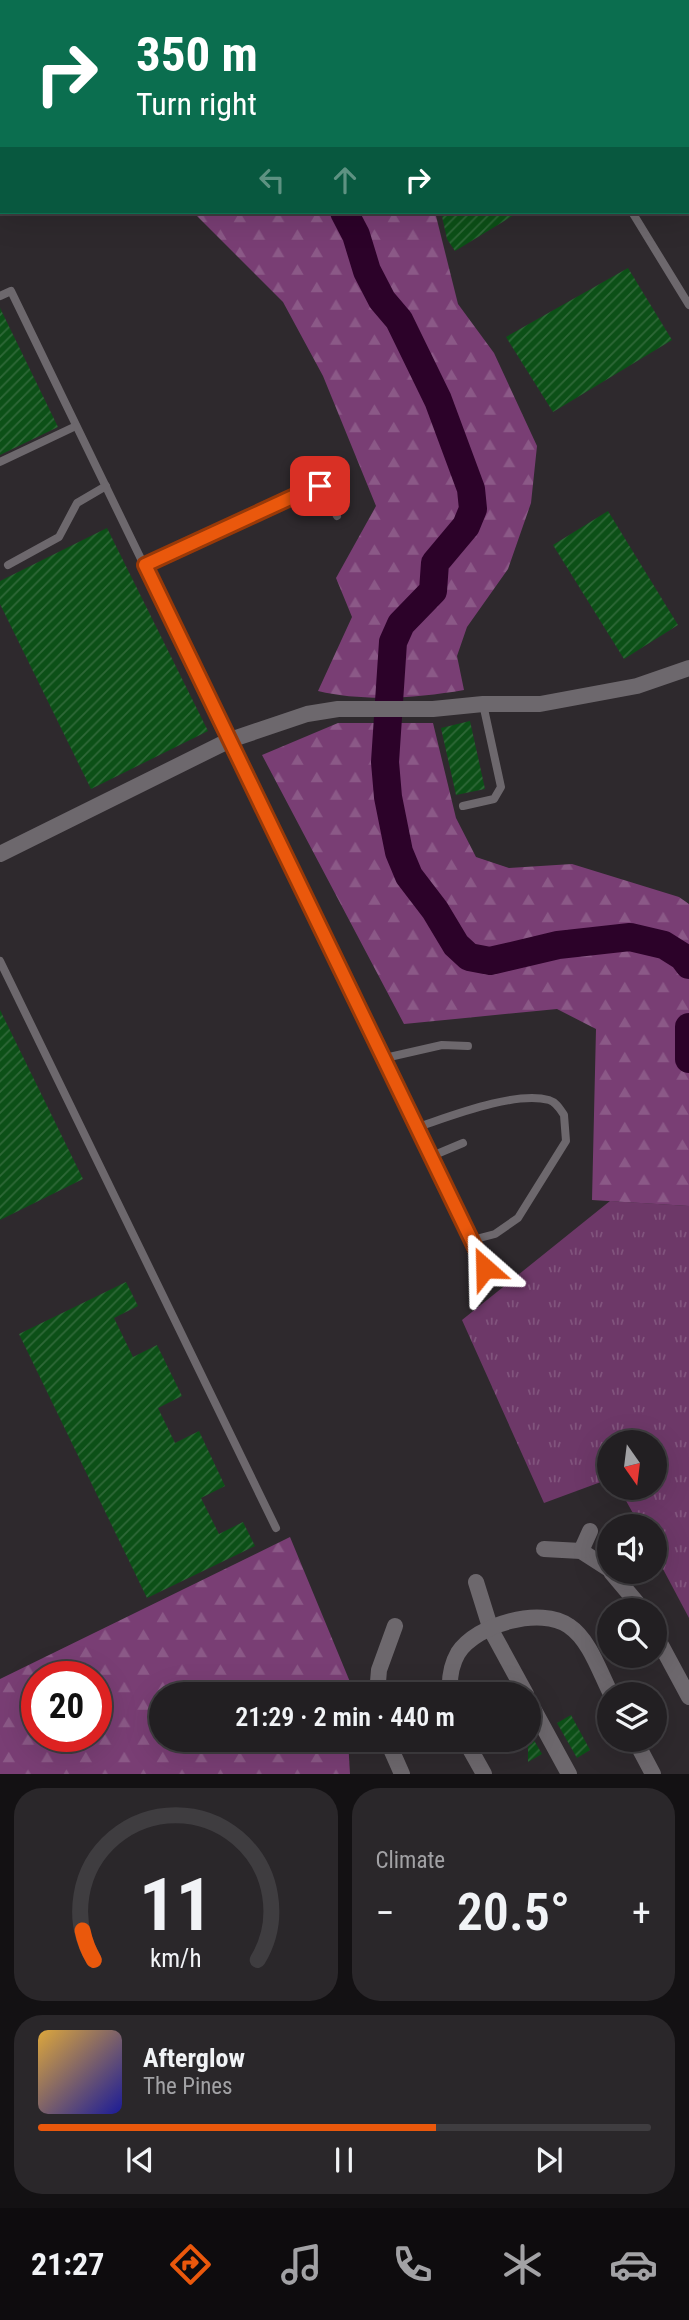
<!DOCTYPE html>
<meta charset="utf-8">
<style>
body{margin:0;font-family:"Roboto Condensed",sans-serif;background:#2a272a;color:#f1f3f6;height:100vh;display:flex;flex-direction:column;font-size:26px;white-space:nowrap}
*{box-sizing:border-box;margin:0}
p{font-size:23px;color:#a2a2a5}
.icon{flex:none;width:38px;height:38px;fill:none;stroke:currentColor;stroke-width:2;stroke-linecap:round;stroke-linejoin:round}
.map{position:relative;height:1774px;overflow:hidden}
.side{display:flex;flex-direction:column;gap:14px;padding:14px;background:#131113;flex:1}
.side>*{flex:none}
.hud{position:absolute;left:0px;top:0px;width:690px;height:214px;box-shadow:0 7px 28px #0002,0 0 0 2px #3f3d40;background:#0b6e4f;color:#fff;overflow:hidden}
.needle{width:46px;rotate:166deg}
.buttons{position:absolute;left:597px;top:1430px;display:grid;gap:14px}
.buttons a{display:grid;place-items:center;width:70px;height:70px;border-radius:50%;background:#221f22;box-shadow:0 7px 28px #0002,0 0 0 2px #3f3d40;font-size:35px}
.speed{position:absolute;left:21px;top:1661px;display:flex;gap:14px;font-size:35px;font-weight:700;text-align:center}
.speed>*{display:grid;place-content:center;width:91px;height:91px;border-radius:50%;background:#221f22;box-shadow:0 7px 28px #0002,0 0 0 2px #3f3d40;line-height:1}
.speed .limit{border:10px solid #d22;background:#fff;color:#111}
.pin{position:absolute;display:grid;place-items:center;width:60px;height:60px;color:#fff;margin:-30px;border-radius:14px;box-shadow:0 4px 10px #0006}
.me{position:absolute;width:77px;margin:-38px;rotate:335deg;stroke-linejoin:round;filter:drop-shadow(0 0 5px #0008)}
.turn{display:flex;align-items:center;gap:24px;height:147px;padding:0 21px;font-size:32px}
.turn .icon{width:91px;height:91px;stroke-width:2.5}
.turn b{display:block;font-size:49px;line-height:60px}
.lanes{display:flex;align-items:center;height:66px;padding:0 21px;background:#0003;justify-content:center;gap:35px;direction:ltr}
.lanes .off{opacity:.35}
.big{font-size:52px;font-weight:600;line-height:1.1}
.side .widget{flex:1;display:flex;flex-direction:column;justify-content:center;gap:10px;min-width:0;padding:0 24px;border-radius:28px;background:#2a272a}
.side .dial{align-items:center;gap:0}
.dial svg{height:182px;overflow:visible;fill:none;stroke:#3f3d40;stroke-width:7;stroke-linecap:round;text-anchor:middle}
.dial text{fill:#f1f3f6;stroke:none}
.song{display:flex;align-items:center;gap:21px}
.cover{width:84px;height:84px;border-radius:10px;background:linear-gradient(135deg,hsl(40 70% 55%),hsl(240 70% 35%))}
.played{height:7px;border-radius:4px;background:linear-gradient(90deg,#ea580c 65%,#3f3d40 65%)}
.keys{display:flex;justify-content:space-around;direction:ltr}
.heat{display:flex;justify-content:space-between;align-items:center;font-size:38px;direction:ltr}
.side .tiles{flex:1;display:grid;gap:14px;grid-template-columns:1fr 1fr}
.widget:last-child{grid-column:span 2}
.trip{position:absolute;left:149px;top:1682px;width:392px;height:70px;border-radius:35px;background:#221f22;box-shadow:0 7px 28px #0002,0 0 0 2px #3f3d40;font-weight:600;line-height:70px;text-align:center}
.tabs{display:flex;height:112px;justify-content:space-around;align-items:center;background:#0e0c0e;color:#a2a2a5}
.tabs .icon{width:49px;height:49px}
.tabs .selected{color:#ea580c}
.tabs b{font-size:32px;color:#f1f3f6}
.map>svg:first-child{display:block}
</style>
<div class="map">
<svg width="689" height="1774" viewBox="0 0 689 1774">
<defs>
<pattern id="grass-tufts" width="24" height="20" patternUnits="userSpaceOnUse" patternTransform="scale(1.75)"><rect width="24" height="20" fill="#6d3868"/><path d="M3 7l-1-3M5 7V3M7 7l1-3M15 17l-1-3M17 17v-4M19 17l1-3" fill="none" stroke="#81547d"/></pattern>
<pattern id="forest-firs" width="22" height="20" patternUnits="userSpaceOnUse" patternTransform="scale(1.75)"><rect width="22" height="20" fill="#793e74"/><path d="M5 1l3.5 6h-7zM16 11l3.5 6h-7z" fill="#8b5987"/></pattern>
<pattern id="building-hatch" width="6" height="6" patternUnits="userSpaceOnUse" patternTransform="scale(1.75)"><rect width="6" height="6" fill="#0c5017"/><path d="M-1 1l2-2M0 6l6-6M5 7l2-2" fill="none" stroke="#2f6838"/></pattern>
</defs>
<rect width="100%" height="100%" fill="#2e292d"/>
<polygon fill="url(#grass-tufts)" points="610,1201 689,1206 689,1618 655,1554 654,1526 640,1526 619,1488 654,1488 654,1442 609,1442 609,1479 544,1503 462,1320"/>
<g fill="url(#forest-firs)" fill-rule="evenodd">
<path d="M193,212H435L458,304L494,353L537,446L531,503L508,569L467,627L457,656L464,690C418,698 364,702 318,691L352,617L336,578L376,506L323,376L283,302Z"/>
<polygon points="338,723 433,723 456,818 476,857 509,868 572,864 679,897 689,904 689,1206 592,1200 596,1029 557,1009 404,1024 262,755"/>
<path d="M290,1537L355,1694H161V1740H348L350,1774H0V1679ZM37,1676H96V1736H37Z"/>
</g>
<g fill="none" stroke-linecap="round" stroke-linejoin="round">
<g stroke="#2c0229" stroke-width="28">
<polyline points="347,2 349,0"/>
<polyline points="344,212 356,235 367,271 382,300 399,320 438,400 471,489 473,509 466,526 435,563 433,591 401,624 393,642 385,762 388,797 399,852 409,876 435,910 456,945 469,957 490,961 558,945 630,937 664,945 683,957 689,965"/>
<polyline points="689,1027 689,1059"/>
</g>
</g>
<g fill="url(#building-hatch)">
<polygon points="441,212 519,212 455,251 447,239"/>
<polygon points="628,268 672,340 553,412 506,337"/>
<polygon points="0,308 58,427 0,455"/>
<polygon points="608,511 678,625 624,659 553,545"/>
<polygon points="107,528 208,731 91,789 0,604 0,581"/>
<polygon points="470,721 485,789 456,795 441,728"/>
<polygon points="0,1010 83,1179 0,1220"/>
<polygon points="126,1282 138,1306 114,1318 133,1357 157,1345 182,1396 158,1408 175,1443 199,1431 225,1486 201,1498 219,1534 243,1522 255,1546 147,1598 19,1334"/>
<polygon points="571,1715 590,1750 577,1758 557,1723"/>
<polygon points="528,1730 542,1754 528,1762"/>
</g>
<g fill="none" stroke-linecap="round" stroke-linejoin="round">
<g stroke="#6d686d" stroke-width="8">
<polyline points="245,2 269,2"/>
<polyline points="479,2 483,0"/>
<polyline points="688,14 689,13"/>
<polyline points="0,94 2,93"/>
<polyline points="688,114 689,115"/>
<polyline points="632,212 689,305"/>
<polyline points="0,296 11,291 485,1268"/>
<polyline points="0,462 76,426"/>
<polyline points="8,565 59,537 77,503 106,486"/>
<polyline points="145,565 316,486 324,489 337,516"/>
<polyline points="463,806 494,799 501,787 483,704"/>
<polyline points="0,961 276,1528"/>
<polyline points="385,1058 442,1045 468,1046"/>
<path d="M418,1127C451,1116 514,1091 549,1100C556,1102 560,1109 564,1115L566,1141L518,1218L495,1234L472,1240"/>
<polyline points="432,1156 463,1143"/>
</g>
<g stroke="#6d686d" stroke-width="16">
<polyline points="0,854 230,740 307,714 338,709 433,709 483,704 540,704 637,686 689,668"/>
<polyline points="544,1549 581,1551 609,1569"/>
<polyline points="581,1551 590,1531"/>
<polyline points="611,1572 643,1610"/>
<polyline points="476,1582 491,1630 526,1694"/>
<polyline points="654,1632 689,1697"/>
<polyline points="377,1694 379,1670 395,1626"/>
<path d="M450,1694C449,1680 451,1665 458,1653C477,1624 541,1606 569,1626C590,1640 600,1673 611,1694"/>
<polyline points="528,1699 569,1774"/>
<polyline points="387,1740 402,1774"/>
<polyline points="465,1740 484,1774"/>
<polyline points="635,1740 653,1774"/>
</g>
</g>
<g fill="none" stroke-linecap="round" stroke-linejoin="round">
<g stroke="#983908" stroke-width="18">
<polyline id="route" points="320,486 312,488 145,565 485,1268"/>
</g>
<use href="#route" stroke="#ea580c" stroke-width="12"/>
</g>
</svg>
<div class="buttons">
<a><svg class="needle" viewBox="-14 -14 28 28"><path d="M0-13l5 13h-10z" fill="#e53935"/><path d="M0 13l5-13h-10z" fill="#a2a2a5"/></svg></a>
<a><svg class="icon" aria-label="sound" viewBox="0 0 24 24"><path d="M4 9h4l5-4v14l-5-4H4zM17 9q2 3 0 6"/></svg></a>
<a><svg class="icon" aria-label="search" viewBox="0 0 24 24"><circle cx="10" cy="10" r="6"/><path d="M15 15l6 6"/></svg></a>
<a><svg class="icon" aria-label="layers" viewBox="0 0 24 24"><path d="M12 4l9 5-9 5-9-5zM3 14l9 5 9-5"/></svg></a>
</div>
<div class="speed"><div class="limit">20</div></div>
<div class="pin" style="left:320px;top:486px;background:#d93025"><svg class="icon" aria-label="arrive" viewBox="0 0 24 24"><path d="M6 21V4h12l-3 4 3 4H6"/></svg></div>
<svg class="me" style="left:485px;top:1268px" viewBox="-20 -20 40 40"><path d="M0-17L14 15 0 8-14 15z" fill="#ea580c" stroke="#fff" stroke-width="4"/></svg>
<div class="trip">21:29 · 2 min · 440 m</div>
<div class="hud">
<div class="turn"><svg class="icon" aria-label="right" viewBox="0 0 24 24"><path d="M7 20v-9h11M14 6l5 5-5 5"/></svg><div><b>350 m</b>Turn right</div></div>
<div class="lanes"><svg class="icon off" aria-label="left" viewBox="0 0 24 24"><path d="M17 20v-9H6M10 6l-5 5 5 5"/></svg><svg class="icon off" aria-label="ahead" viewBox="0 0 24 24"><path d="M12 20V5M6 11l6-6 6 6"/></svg><svg class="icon" aria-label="right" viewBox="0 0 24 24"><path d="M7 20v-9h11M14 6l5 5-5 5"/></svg></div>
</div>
</div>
<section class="side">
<div class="tiles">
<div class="widget dial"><svg viewBox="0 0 100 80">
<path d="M14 69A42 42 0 1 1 86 69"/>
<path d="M14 69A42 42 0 0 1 9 56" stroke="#ea580c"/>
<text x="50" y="56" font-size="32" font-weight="700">11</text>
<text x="50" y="72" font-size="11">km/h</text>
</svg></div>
<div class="widget"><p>Climate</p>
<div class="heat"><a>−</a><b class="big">20.5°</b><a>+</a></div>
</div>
<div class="widget">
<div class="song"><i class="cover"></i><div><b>Afterglow</b><p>The Pines</p></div></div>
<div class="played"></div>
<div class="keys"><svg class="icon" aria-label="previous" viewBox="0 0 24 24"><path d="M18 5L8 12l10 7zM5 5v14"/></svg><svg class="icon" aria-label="pause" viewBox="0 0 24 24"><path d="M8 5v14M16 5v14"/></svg><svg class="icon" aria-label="next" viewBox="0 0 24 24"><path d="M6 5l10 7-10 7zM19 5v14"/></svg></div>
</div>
</div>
</section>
<nav class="tabs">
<b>21:27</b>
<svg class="icon selected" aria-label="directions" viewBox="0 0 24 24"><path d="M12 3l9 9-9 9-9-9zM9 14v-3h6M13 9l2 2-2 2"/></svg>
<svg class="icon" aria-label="music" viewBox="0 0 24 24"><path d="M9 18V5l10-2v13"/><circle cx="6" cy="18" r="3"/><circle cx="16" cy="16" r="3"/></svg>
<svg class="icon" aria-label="phone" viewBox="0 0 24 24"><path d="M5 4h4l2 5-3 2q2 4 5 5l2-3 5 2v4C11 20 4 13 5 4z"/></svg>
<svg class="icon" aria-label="climate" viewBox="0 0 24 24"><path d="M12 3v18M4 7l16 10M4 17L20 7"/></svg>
<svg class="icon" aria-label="car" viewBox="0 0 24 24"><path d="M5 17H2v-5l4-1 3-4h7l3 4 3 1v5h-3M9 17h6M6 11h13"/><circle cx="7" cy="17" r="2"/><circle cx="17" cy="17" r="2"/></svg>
</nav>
